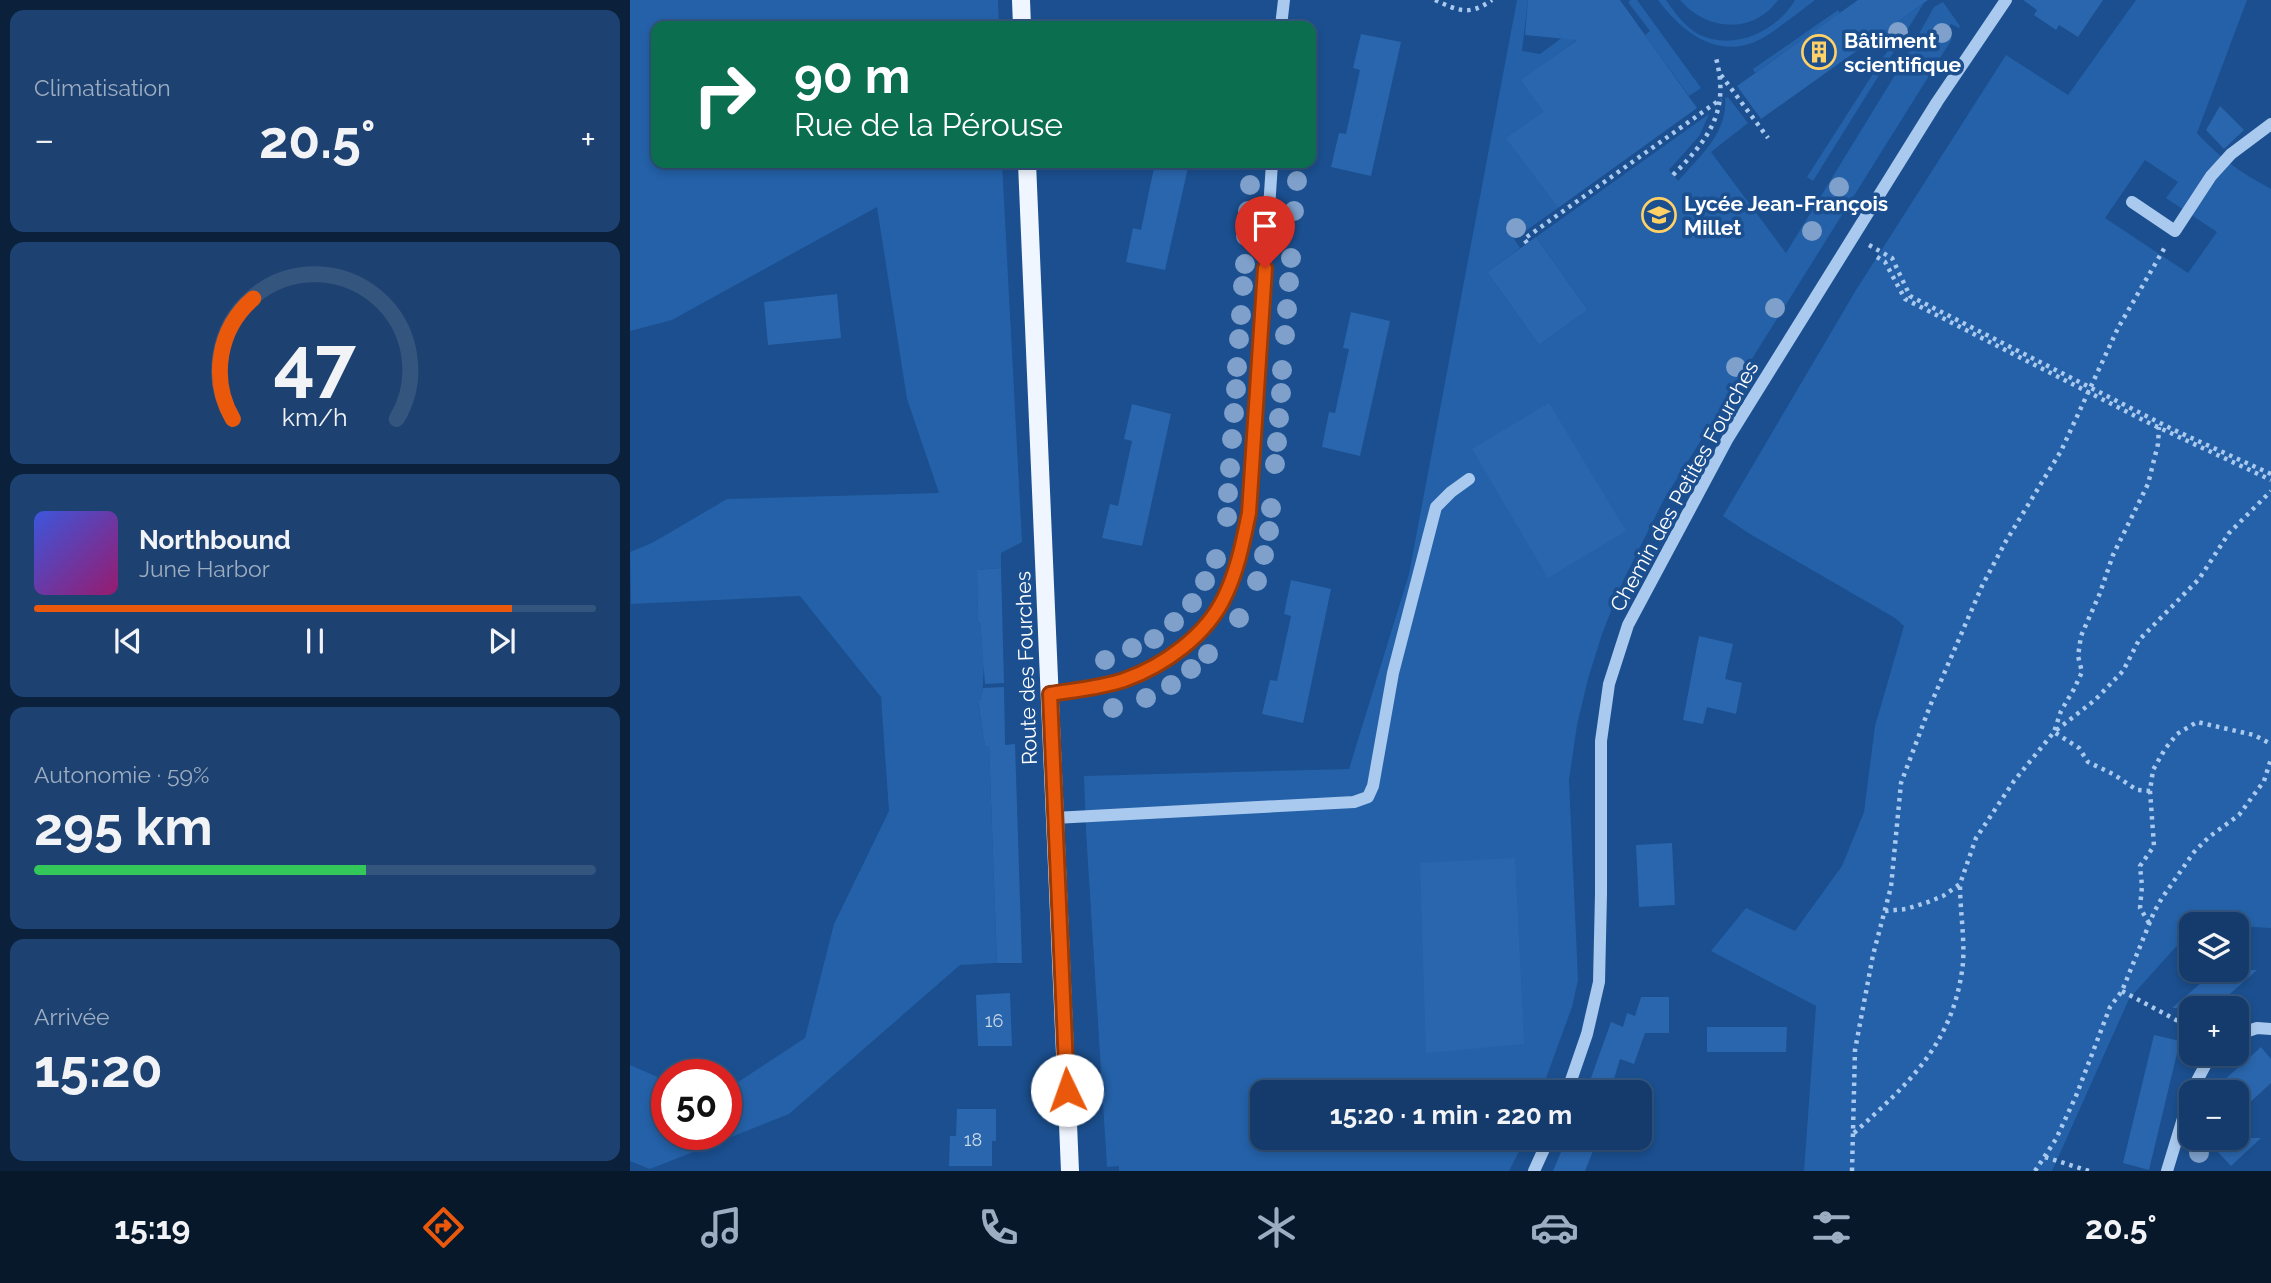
<!DOCTYPE html>
<html lang="fr">
<meta charset="utf-8">
<style>
body{margin:0;font-family:Raleway,sans-serif;background:#1d4271;color:#f1f3f6;height:100vh;display:flex;flex-direction:column;font-size:26px;white-space:nowrap}
*{box-sizing:border-box;margin:0}
p{font-size:23px;color:#9dadc1}
.icon{flex:none;width:38px;height:38px;fill:none;stroke:currentColor;stroke-width:2;stroke-linecap:round;stroke-linejoin:round}
.map{position:relative;flex:1;overflow:hidden}
.details{display:flex;flex-direction:column;gap:10px;padding:10px;background:#0b203b;width:630px}
.details>*{flex:none}
.hud{position:absolute;left:21px;top:21px;width:665px;height:147px;border-radius:14px;box-shadow:0 4px 10px #0003,0 0 0 2px #33557e;background:#0b6e4f;color:#fff;overflow:hidden}
.fabs{position:absolute;left:1549px;top:912px;display:grid;gap:14px}
.fabs a{display:grid;place-items:center;width:70px;height:70px;border-radius:14px;background:#143b6b;box-shadow:0 4px 10px #0003,0 0 0 2px #33557e;font-size:35px}
.speed{position:absolute;left:21px;top:1059px;display:flex;gap:14px;font-size:35px;font-weight:700;text-align:center}
.speed>*{display:grid;place-content:center;width:91px;height:91px;border-radius:50%;background:#143b6b;box-shadow:0 4px 10px #0003,0 0 0 2px #33557e;line-height:1}
.speed .limit{border:10px solid #d22;background:#fff;color:#111}
.pin{position:absolute;display:grid;place-items:center;width:60px;height:60px;color:#fff;margin:-72px -30px;border-radius:50% 50% 50% 0;rotate:-45deg;box-shadow:0 0 7px #0007}
.pin .icon{rotate:45deg}
.me{position:absolute;width:77px;margin:-38px;rotate:357deg;stroke-linejoin:round;filter:drop-shadow(0 0 5px #0008)}
.turn{display:flex;align-items:center;gap:24px;height:147px;padding:0 28px;font-size:32px}
.turn .icon{width:91px;height:91px;stroke-width:2.5}
.turn b{display:block;font-size:49px;line-height:60px}
.big{font-size:52px;font-weight:700;line-height:1.1}
.details .tile{flex:1;display:flex;flex-direction:column;justify-content:center;gap:10px;min-width:0;padding:0 24px;border-radius:14px;background:#1d4271}
.details .dial{align-items:center;gap:0}
.dial svg{height:182px;overflow:visible;fill:none;stroke:#33557e;stroke-width:7;stroke-linecap:round;text-anchor:middle}
.dial text{fill:#f1f3f6;stroke:none}
.song{display:flex;align-items:center;gap:21px}
.cover{width:84px;height:84px;border-radius:10px;background:linear-gradient(135deg,hsl(230 70% 55%),hsl(320 70% 35%))}
.played{height:7px;border-radius:4px;background:linear-gradient(90deg,#ea580c 85%,#33557e 85%)}
.keys{display:flex;justify-content:space-around;direction:ltr}
.heat{display:flex;justify-content:space-between;align-items:center;font-size:38px;direction:ltr}
.charge{height:10px;border-radius:5px;background:linear-gradient(90deg,#34c759 59%,#33557e 0)}
.trip{position:absolute;left:620px;top:1080px;width:402px;height:70px;border-radius:14px;background:#143b6b;box-shadow:0 4px 10px #0003,0 0 0 2px #33557e;font-weight:700;line-height:70px;text-align:center}
.tab-bar{display:flex;height:112px;justify-content:space-around;align-items:center;background:#08182b;color:#9dadc1}
.tab-bar .icon{width:49px;height:49px}
.tab-bar .current{color:#ea580c}
.tab-bar b{font-size:32px;color:#f1f3f6}
main{display:flex;flex:1;min-height:0}
.map>svg:first-child{display:block}
</style>
<main>
<section class="details">
<div class="tile"><p>Climatisation</p>
<div class="heat"><a>−</a><b class="big">20.5°</b><a>+</a></div>
</div>
<div class="tile dial"><svg viewBox="0 0 100 80">
<path d="M14 69A42 42 0 1 1 86 69"/>
<path d="M14 69A42 42 0 0 1 23 16" stroke="#ea580c"/>
<text x="50" y="56" font-size="32" font-weight="700">47</text>
<text x="50" y="72" font-size="11">km/h</text>
</svg></div>
<div class="tile">
<div class="song"><i class="cover"></i><div><b>Northbound</b><p>June Harbor</p></div></div>
<div class="played"></div>
<div class="keys"><svg class="icon" aria-label="previous" viewBox="0 0 24 24"><path d="M18 5L8 12l10 7zM5 5v14"/></svg><svg class="icon" aria-label="pause" viewBox="0 0 24 24"><path d="M8 5v14M16 5v14"/></svg><svg class="icon" aria-label="next" viewBox="0 0 24 24"><path d="M6 5l10 7-10 7zM19 5v14"/></svg></div>
</div>
<div class="tile"><p>Autonomie · 59%</p><b class="big">295 km</b><div class="charge"></div></div>
<div class="tile"><p>Arrivée</p><b class="big">15:20</b></div>
</section>
<div class="map">
<svg width="1641" height="1171" viewBox="0 0 1641 1171">
<rect width="100%" height="100%" fill="#1b4f8f"/>
<g fill="#2461a8" fill-rule="evenodd">
<polygon points="0,0 368,0 369,26 26,26 26,163 372,163 392,542 371,553 371,568 347,570 348,620 350,621 354,665 352,699 348,702 355,745 359,746 367,963 330,965 159,1114 20,1169 0,1161 0,1065 37,1081 37,1134 96,1134 96,1090 175,1038 204,924 259,811 251,697 170,596 1,604 0,552 22,543 97,499 309,493 277,399 247,207 42,320 0,331"/>
<path d="M887,0H898L892,51L910,54L961,16L968,24L892,80L913,112L877,138L928,208L884,239L890,248L857,272L909,345L958,310L906,237L1079,114L1070,135L1039,170L1048,181C1069,157 1098,133 1095,98L1098,97L1118,123L1081,152L1156,253L1276,57L1304,7L1313,2L1330,26L1329,28L1321,24L1314,34L1322,39L1033,501L994,579L972,634L958,679L947,725L939,780L948,980L942,1007L911,1092H632V1138H896L879,1171H489V1166L477,1167L456,831L454,776L719,769L779,574Z"/>
<polygon points="1001,0 1007,0 1071,88 1059,96 1015,35 1020,31 998,2"/>
<path d="M1028,0H1036C1045,13 1055,27 1070,35C1105,51 1147,31 1165,0H1185C1169,12 1153,25 1136,36C1093,63 1054,35 1028,0Z"/>
<path d="M1050,0H1148C1123,35 1076,31 1050,0Z"/>
<path d="M1506,0H1617L1567,133C1591,159 1610,172 1641,189V928L1607,926L1606,924L1573,921L1561,924V930L1499,999L1422,1171H1174L1186,1006L1081,951L1116,908L1165,931L1212,866L1234,812L1245,726L1274,626L1265,618L1120,534L1093,516L1226,290L1376,55L1438,95ZM1515,160L1548,182L1536,198L1587,232L1558,273L1475,218Z"/>
<polygon points="1294,3 1183,181 1177,177 1262,44 1253,32"/>
<polygon points="1208,10 1210,13 1125,73 1123,69"/>
</g>
<g fill="#2a66ad">
<polygon points="898,0 990,0 1067,108 928,208 876,138 913,112 891,80 947,40 895,35"/>
<polygon points="1228,0 1298,0 1131,119 1107,86"/>
<polygon points="1393,0 1473,0 1448,37 1429,25 1426,30 1404,15 1407,10"/>
<polygon points="731,34 771,42 741,176 701,167 709,133 716,134 730,70 723,68"/>
<polygon points="1590,106 1614,130 1594,149 1576,130"/>
<polygon points="525,163 559,163 535,270 496,262 503,228 511,230"/>
<polygon points="906,237 958,310 909,345 857,272"/>
<polygon points="207,294 211,338 138,345 134,302"/>
<polygon points="721,312 760,321 730,456 692,447 699,412 705,413 719,349 713,348"/>
<polygon points="919,403 996,531 918,578 842,449"/>
<polygon points="502,404 541,414 512,546 472,538 480,504 488,506 502,441 494,439"/>
<polygon points="371,568 374,683 355,684 350,621 348,621 347,570"/>
<polygon points="661,580 701,589 673,723 632,714 640,680 647,681 661,616 654,614"/>
<polygon points="1069,636 1103,644 1095,679 1112,683 1106,714 1077,707 1073,724 1053,720"/>
<polygon points="374,687 375,745 385,744 392,963 367,963 359,746 355,746 348,701 351,700 353,688"/>
<polygon points="1042,843 1045,905 1009,907 1006,845"/>
<polygon points="885,858 894,1044 796,1053 790,863"/>
<polygon points="1586,970 1627,970 1584,1008 1542,1008"/>
<polygon points="380,993 382,1046 348,1046 346,995"/>
<polygon points="1011,997 1039,997 1039,1033 1015,1033 1004,1064 990,1059 980,1092 956,1092 981,1022 993,1027 997,1013 1005,1016"/>
<polygon points="1077,1027 1157,1027 1156,1052 1077,1052"/>
<polygon points="1524,1035 1550,1041 1519,1170 1493,1163"/>
<polygon points="1631,1047 1641,1059 1641,1083 1615,1107 1606,1098 1606,1092 1601,1092 1592,1082"/>
<polygon points="327,1109 366,1109 366,1141 362,1141 362,1166 319,1166 320,1136 326,1136"/>
<polygon points="937,1138 947,1138 965,1146 955,1171 923,1171"/>
<polygon points="1575,1138 1631,1138 1601,1166"/>
</g>
<g fill="none" stroke-linecap="round" stroke-linejoin="round">
<g stroke="#a9c9ee" stroke-width="4.5" stroke-dasharray="3.5 5" stroke-linecap="butt">
<path d="M805,0C829,11 839,16 862,0"/>
<polyline points="1091,75 1138,138"/>
<path d="M1043,175C1079,139 1100,111 1086,58"/>
<polyline points="897,243 894,239 1091,99"/>
<polyline points="1239,245 1262,258 1280,296 1544,430 1641,474"/>
<polyline points="1247,257 1255,262 1275,299 1517,422 1641,480"/>
<polyline points="1520,791 1507,790 1483,774 1458,762 1449,748 1424,732 1465,700 1493,671 1509,640 1569,579 1599,533 1641,491"/>
<polyline points="1255,911 1276,909 1298,902 1313,896 1330,884 1346,838 1384,781 1424,732 1431,711 1444,689 1452,672 1448,656 1451,636 1470,593 1483,555 1518,484 1528,444 1529,427"/>
<polyline points="1519,923 1510,908 1512,886 1510,866 1524,846 1520,791 1523,770 1535,749 1547,734 1567,722 1624,735 1641,744"/>
<polyline points="1492,991 1561,1028"/>
<path d="M1224,1133C1277,1085 1321,1046 1332,971C1336,946 1330,912 1330,885"/>
<polyline points="1415,1157 1459,1171"/>
<polyline points="1222,1171 1225,1050 1243,955 1261,887 1271,783 1300,706 1352,586 1376,541 1431,451 1488,328 1535,247"/>
<polyline points="1405,1171 1426,1139 1446,1096 1480,1007 1492,991 1524,912 1532,898 1564,852 1579,837 1609,815 1634,781 1641,759"/>
</g>
<g stroke="#a9c9ee" stroke-width="12">
<polyline points="651,26 654,0"/>
<polyline points="1502,202 1545,231 1581,176 1601,154 1641,124"/>
<path d="M420,694C444,690 470,688 494,680C534,666 576,636 595,596C608,569 613,541 619,513L642,163"/>
<polyline points="424,818 724,802 738,797 743,786 763,673 806,507 821,492 839,479"/>
<polyline points="1606,1035 1627,1028 1641,1029"/>
<polyline points="937,1092 957,1034 969,982 971,894 971,741 979,684 998,625 1098,438 1307,102 1376,0"/>
<polyline points="1561,1092 1577,1062 1584,1054"/>
<polyline points="904,1171 919,1138"/>
<polyline points="1537,1171 1561,1092"/>
</g>
<g stroke="#f0f6ff" stroke-width="18">
<polyline points="391,0 392,26"/>
<polyline points="397,163 440,1171"/>
</g>
</g>
<g fill="#7ea0ca">
<circle cx="1268" cy="32" r="10"/>
<circle cx="1312" cy="33" r="10"/>
<circle cx="667" cy="181" r="10"/>
<circle cx="620" cy="185" r="10"/>
<circle cx="1209" cy="187" r="10"/>
<circle cx="618" cy="211" r="10"/>
<circle cx="664" cy="211" r="10"/>
<circle cx="886" cy="228" r="10"/>
<circle cx="1182" cy="231" r="10"/>
<circle cx="616" cy="236" r="10"/>
<circle cx="661" cy="258" r="10"/>
<circle cx="615" cy="264" r="10"/>
<circle cx="659" cy="282" r="10"/>
<circle cx="613" cy="286" r="10"/>
<circle cx="1145" cy="308" r="10"/>
<circle cx="657" cy="309" r="10"/>
<circle cx="611" cy="315" r="10"/>
<circle cx="655" cy="335" r="10"/>
<circle cx="609" cy="339" r="10"/>
<circle cx="607" cy="367" r="10"/>
<circle cx="1106" cy="367" r="10"/>
<circle cx="652" cy="370" r="10"/>
<circle cx="606" cy="389" r="10"/>
<circle cx="651" cy="393" r="10"/>
<circle cx="604" cy="413" r="10"/>
<circle cx="649" cy="418" r="10"/>
<circle cx="602" cy="439" r="10"/>
<circle cx="647" cy="442" r="10"/>
<circle cx="645" cy="464" r="10"/>
<circle cx="600" cy="468" r="10"/>
<circle cx="598" cy="493" r="10"/>
<circle cx="641" cy="508" r="10"/>
<circle cx="597" cy="517" r="10"/>
<circle cx="639" cy="531" r="10"/>
<circle cx="634" cy="555" r="10"/>
<circle cx="586" cy="559" r="10"/>
<circle cx="575" cy="581" r="10"/>
<circle cx="627" cy="581" r="10"/>
<circle cx="562" cy="603" r="10"/>
<circle cx="609" cy="618" r="10"/>
<circle cx="544" cy="622" r="10"/>
<circle cx="524" cy="639" r="10"/>
<circle cx="502" cy="648" r="10"/>
<circle cx="578" cy="654" r="10"/>
<circle cx="475" cy="660" r="10"/>
<circle cx="561" cy="669" r="10"/>
<circle cx="541" cy="685" r="10"/>
<circle cx="516" cy="698" r="10"/>
<circle cx="483" cy="708" r="10"/>
<circle cx="1569" cy="1153" r="10"/>
</g>
<g fill="none" stroke-linecap="round" stroke-linejoin="round">
<g stroke="#983908" stroke-width="18">
<path id="route" d="M437,1090L420,694C445,690 470,688 494,680C534,666 577,635 595,596C608,569 613,541 619,513L635,268"/>
</g>
<use href="#route" stroke="#ea580c" stroke-width="12"/>
</g>
<defs>
<g id="building-ring" transform="scale(1.75)"><circle r="9.5" fill="#1b4f8f" stroke="#ffd166" stroke-width="1.5"/><path d="M-4-6H4V6H1V3H-1V6H-4ZM-2.5-4.3h1.7v1.8h-1.7ZM.8-4.3h1.7v1.8H.8ZM-2.5-1h1.7V.8h-1.7ZM.8-1h1.7V.8H.8Z" fill="#ffd166"/></g>
<g id="school-ring" transform="scale(1.75)"><circle r="9.5" fill="#1b4f8f" stroke="#ffd166" stroke-width="1.5"/><path d="M0-5L7-2L0 1L-7-2ZM-4 1L0 2.5L4 1V4Q0 6-4 4Z" fill="#ffd166"/></g>
</defs>
<g fill-rule="evenodd">
<use href="#building-ring" x="1189" y="52"/>
<use href="#school-ring" x="1029" y="215"/>
</g>
<g text-anchor="middle" dominant-baseline="central" stroke-width="7" stroke-linejoin="round" paint-order="stroke">
<g font-size="18" fill="#cad9ea">
<text x="364" y="1020">16</text>
<text x="343" y="1139">18</text>
</g>
<g font-size="21" font-weight="bold" fill="#fff" stroke="#1b4f8f" text-anchor="start">
<text x="1214" y="40">Bâtiment<tspan x="1214" dy="24">scientifique</tspan></text>
<text x="1054" y="203">Lycée Jean-François<tspan x="1054" dy="24">Millet</tspan></text>
</g>
<g font-size="21" fill="#fff" stroke="#1b4f8f">
<text transform="translate(1054 486) rotate(-61)">Chemin des Petites Fourches</text>
<text transform="translate(396 668) rotate(-92)">Route des Fourches</text>
</g>
</g>
</svg>
<div class="fabs">
<a><svg class="icon" aria-label="layers" viewBox="0 0 24 24"><path d="M12 4l9 5-9 5-9-5zM3 14l9 5 9-5"/></svg></a>
<a>+</a>
<a>−</a>
</div>
<div class="speed"><div class="limit">50</div></div>
<div class="pin" style="left:635px;top:268px;background:#d93025"><svg class="icon" aria-label="arrive" viewBox="0 0 24 24"><path d="M6 21V4h12l-3 4 3 4H6"/></svg></div>
<svg class="me" style="left:437px;top:1090px" viewBox="-20 -20 40 40"><circle r="19" fill="#fff"/><path d="M0-13L10 11 0 6-10 11z" fill="#ea580c"/></svg>
<div class="trip">15:20 · 1 min · 220 m</div>
<div class="hud">
<div class="turn"><svg class="icon" aria-label="right" viewBox="0 0 24 24"><path d="M7 20v-9h11M14 6l5 5-5 5"/></svg><div><b>90 m</b>Rue de la Pérouse</div></div>
</div>
</div>
</main>
<nav class="tab-bar">
<b>15:19</b>
<svg class="icon current" aria-label="directions" viewBox="0 0 24 24"><path d="M12 3l9 9-9 9-9-9zM9 14v-3h6M13 9l2 2-2 2"/></svg>
<svg class="icon" aria-label="music" viewBox="0 0 24 24"><path d="M9 18V5l10-2v13"/><circle cx="6" cy="18" r="3"/><circle cx="16" cy="16" r="3"/></svg>
<svg class="icon" aria-label="phone" viewBox="0 0 24 24"><path d="M5 4h4l2 5-3 2q2 4 5 5l2-3 5 2v4C11 20 4 13 5 4z"/></svg>
<svg class="icon" aria-label="climate" viewBox="0 0 24 24"><path d="M12 3v18M4 7l16 10M4 17L20 7"/></svg>
<svg class="icon" aria-label="car" viewBox="0 0 24 24"><path d="M5 17H2v-5l4-1 3-4h7l3 4 3 1v5h-3M9 17h6M6 11h13"/><circle cx="7" cy="17" r="2"/><circle cx="17" cy="17" r="2"/></svg>
<svg class="icon" aria-label="filters" viewBox="0 0 24 24"><path d="M4 7h16M4 17h16"/><circle cx="9" cy="7" r="2"/><circle cx="15" cy="17" r="2"/></svg>
<b>20.5°</b>
</nav>
